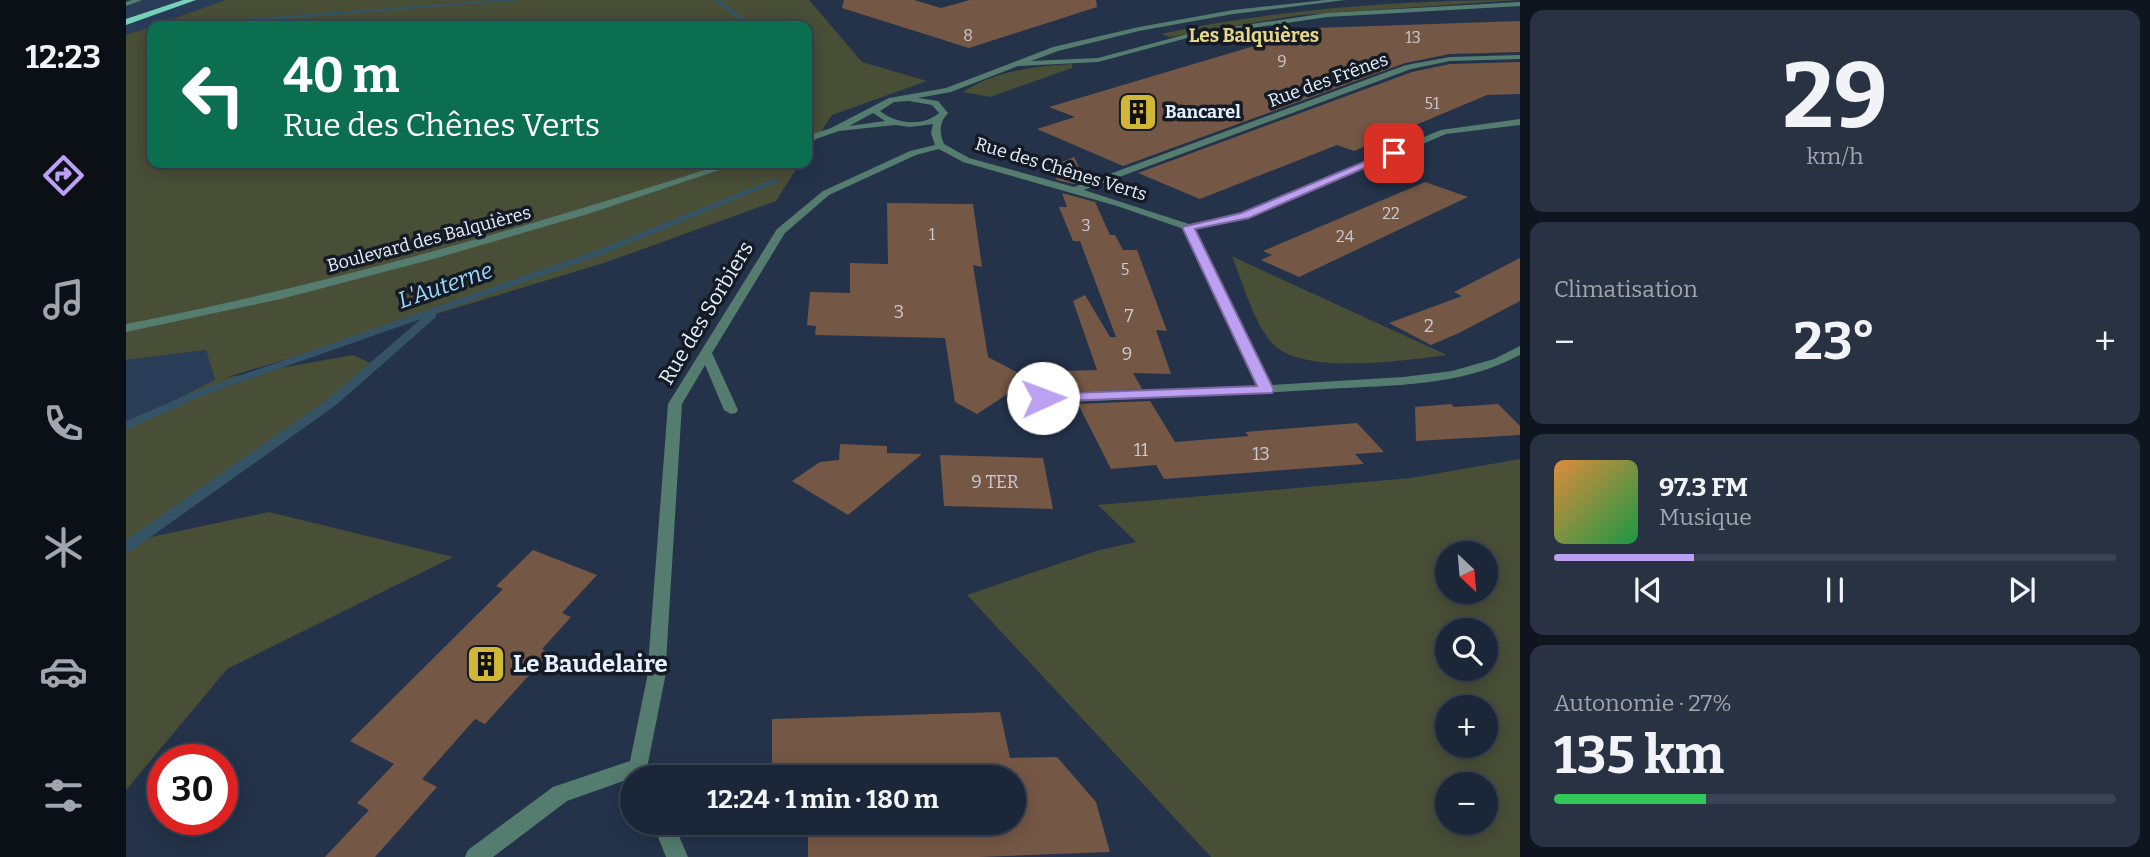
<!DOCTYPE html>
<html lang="fr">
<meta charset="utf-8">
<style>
body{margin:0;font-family:Bitter,serif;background:#283243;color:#f1f3f6;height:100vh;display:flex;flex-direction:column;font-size:26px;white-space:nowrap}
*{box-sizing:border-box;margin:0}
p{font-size:23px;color:#a0a5ae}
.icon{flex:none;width:38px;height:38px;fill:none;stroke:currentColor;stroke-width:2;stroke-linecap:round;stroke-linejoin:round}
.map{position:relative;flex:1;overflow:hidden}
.details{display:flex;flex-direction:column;gap:10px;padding:10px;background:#0f151f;width:630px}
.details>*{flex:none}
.hud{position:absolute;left:21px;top:21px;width:665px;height:147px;border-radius:14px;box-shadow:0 4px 18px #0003,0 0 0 2px #394353;background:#0b6e4f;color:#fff;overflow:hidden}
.needle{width:46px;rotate:154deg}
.fabs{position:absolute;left:1309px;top:541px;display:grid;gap:14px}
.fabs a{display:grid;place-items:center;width:63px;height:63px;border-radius:50%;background:#1b2638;box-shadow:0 4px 18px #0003,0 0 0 2px #394353;font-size:35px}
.speed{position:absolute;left:21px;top:744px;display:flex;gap:14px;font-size:35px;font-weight:700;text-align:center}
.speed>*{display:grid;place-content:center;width:91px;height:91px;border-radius:50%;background:#1b2638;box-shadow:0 4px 18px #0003,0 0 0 2px #394353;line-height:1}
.speed .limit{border:10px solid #d22;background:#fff;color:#111}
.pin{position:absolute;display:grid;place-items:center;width:60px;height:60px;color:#fff;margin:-30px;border-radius:14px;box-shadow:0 4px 10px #0006}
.me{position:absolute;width:77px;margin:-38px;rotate:88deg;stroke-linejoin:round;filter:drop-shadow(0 0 5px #0008)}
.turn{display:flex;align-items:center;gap:24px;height:147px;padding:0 21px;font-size:32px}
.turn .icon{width:91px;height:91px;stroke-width:2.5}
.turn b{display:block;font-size:49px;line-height:60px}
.big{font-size:52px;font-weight:700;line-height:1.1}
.details .tile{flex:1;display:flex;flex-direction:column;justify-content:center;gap:10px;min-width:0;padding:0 24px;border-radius:14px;background:#283243}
.details .dial{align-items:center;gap:0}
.dial b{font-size:91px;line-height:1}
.song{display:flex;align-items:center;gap:21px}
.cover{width:84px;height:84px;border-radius:10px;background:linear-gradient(135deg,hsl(30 70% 55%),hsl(140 70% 35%))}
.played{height:7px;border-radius:4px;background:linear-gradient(90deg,#bca0f2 25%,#394353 25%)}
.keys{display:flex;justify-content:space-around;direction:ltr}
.heat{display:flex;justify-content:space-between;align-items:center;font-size:38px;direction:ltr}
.charge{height:10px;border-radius:5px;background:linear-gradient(90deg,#34c759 27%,#394353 0)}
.trip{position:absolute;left:494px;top:765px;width:406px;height:70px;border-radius:35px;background:#1b2638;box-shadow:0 4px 18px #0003,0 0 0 2px #394353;font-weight:700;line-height:70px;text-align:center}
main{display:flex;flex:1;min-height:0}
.tabs{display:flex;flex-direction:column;width:126px;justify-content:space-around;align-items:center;background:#0b0f16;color:#a0a5ae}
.tabs .icon{width:49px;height:49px}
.tabs .selected{color:#bca0f2}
.tabs b{font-size:32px;color:#f1f3f6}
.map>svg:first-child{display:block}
</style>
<main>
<nav class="tabs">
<b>12:23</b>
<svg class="icon selected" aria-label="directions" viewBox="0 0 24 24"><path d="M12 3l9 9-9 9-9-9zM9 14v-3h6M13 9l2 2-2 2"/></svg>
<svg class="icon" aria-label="music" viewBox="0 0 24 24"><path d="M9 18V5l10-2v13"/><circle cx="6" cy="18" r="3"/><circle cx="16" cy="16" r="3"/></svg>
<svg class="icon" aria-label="phone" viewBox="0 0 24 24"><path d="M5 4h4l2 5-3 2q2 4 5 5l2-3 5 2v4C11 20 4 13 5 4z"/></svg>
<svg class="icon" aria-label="climate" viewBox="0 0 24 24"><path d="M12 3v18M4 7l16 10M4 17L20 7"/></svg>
<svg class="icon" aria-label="car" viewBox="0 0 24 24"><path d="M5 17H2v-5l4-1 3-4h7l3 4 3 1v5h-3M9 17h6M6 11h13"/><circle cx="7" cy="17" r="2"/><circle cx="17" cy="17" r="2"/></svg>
<svg class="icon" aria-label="filters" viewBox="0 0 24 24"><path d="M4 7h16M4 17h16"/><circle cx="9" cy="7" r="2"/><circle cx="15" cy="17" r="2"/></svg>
</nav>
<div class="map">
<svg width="1394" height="857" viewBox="0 0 1394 857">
<rect width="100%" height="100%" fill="#24334a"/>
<g fill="#293c58">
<polygon points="0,0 100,0 0,35"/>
<polygon points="80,350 89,381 0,425 0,360"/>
</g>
<g fill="#494e37" fill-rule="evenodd">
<polygon points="100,0 683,0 736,62 801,81 706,115 681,153 681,26 26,26 26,163 674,163 650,201 481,262 98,378 227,355 249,365 6,541 143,512 327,557 101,669 0,790 0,425 89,380 80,350 0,360 0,35"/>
<path d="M1394,0L1174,15L1044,37L1035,34C1153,9 1274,0 1394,0Z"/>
<path d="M946,64V68L864,97L837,92C870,71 908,66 946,64Z"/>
<path d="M1106,256L1118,262L1321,355C1281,360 1177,376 1147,344C1127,322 1117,283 1106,256Z"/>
<path d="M1394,459V857H1085L841,595L970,551L1010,542L972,505L1285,478ZM1321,553H1360V592H1321ZM1321,630H1360V668H1321ZM1321,707H1360V746H1321ZM1321,784H1360V822H1321Z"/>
</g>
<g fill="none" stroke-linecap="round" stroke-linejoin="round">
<g fill="#345466" fill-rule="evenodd">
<polygon points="369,0 394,0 70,26 47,26 50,24"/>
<polygon points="588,0 594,0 627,26 621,26"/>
<polygon points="647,179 654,181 475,255 310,313 310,317 210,405 5,551 0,552 0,540 202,399 295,319 81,394 0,430 0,421 73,390 469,251"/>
</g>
</g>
<g fill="#755746">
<polygon points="718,0 788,0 815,8 844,0 970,0 971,7 843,48 716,8"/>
<polygon points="1394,21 1394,52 1324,54 1279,63 997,166 911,129 949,117 923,107 1189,28"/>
<polygon points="1394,62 1394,94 1361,95 1228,151 1211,145 1074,199 1012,173 1286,72 1324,64"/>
<polygon points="948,157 959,180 948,184 931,180 926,166"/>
<polygon points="1299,182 1342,197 1173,277 1135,260 1146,255 1137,251"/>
<polygon points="936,193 969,202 984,235 989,235 997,250 1011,250 1041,331 1030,330 1045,374 1007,373 1016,389 946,392 936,371 971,370 947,301 959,295 984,337 990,337 954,241 947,241 933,207 941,207"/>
<polygon points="761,203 847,204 856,267 847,265 862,357 904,379 851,414 829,402 819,338 689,335 690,326 681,325 684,292 724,293 724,263 762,264"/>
<polygon points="1394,258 1394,301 1333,333 1305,345 1263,323 1336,296 1328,292"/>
<polygon points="1024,401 1049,442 1123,436 1119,432 1231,423 1258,452 1229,454 1238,464 1038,479 1030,465 985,469 952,404"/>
<polygon points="1325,404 1328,407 1372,404 1394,426 1394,435 1290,441 1289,407"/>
<polygon points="714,444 761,446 761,453 796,454 722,515 666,481 694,462 713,460"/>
<polygon points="814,455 917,458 927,509 818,506"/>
<polygon points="407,550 471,575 436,613 445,617 416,649 423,653 359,724 349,719 296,779 311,787 249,857 199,857 243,810 231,803 268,764 224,741 377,589 370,586"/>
<polygon points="874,712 884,758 931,757 970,802 984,852 853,857 682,857 682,835 646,836 646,822 887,822 887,777 646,777 646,719"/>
</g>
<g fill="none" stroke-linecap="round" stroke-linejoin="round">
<g fill="#547c6f" fill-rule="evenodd">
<polygon points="6,0 16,0 0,6 0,2"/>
<path d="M1199,0H1219L1107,14L1013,31L932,51L905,61L972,58L1065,33L1201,13L1394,2V6L1201,17L1065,37L972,62L892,66L825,92L792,98L812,101L822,113C813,123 813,132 818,144L843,158L948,187L1280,65L1324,57L1394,55V59L1324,61L1285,69L958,190L1063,224L1116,213L1315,130L1394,119V125L1320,134L1123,218L1068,229L1145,385L1277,377L1326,371L1368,359L1394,346V355C1334,387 1267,385 1201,389C1106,395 1012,399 917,403L912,402L910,399L912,396L1132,386L1058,229L991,206L837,162L813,149L790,155L703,195L659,233L586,353L612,410L610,413L605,414L598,410L579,365L556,404L539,678L520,773L441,801L367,857H339L342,850L427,787L504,761L521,678L542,404L651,229L697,191L784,151L809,145L805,133L807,124L784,127L769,125L713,131L681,142V136L705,128L763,98L820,88L927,47L1013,27L1107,10ZM783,101L806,105L813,113C797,127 770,124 754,111L768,102ZM747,113L759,121L723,126Z"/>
<path d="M600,163H614L462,214L311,258L155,299L0,332V324C204,284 403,227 600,163Z"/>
<polygon points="526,822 547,822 562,857 540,857"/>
</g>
<polygon fill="#74d2b6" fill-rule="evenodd" points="57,0 70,0 0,25 0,19"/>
</g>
<polygon fill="#bca0f2" stroke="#7a689d" stroke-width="2" points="1264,151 1273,153 1123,218 1069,229 1148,390 1146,393 911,402 911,395 917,394 1131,386 1056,227 1115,213"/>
<defs>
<g id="building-square" transform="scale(2.0125)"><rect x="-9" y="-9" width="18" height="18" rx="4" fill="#d1b736" stroke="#141b25"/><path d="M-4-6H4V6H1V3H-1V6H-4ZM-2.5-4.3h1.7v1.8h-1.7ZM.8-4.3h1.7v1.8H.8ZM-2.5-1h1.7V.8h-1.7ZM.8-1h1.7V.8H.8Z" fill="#111"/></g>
</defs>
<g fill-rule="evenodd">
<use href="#building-square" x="1012" y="112"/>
<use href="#building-square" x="360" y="664"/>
</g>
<g text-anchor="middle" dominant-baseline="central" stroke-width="7" stroke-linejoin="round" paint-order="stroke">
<g font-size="16" fill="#cacad1">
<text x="842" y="35">8</text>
<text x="1287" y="37">13</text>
<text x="1156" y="61">9</text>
<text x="1306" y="103">51</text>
<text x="1265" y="213">22</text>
<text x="960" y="225">3</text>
<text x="806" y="234">1</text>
<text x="1219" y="236">24</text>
<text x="999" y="269">5</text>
</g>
<g font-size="18" fill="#e6f0ff" stroke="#141b25">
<text transform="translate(1202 80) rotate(-20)">Rue des Frênes</text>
<text transform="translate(935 169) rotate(17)">Rue des Chênes Verts</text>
<text transform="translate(303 239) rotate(-15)">Boulevard des Balquières</text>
</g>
<g font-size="18" font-weight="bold" fill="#e6f0ff" stroke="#141b25" text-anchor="start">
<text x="1039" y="112">Bancarel</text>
</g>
<g font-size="18" fill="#cacad1">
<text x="773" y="312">3</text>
<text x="1003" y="316">7</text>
<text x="1303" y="326">2</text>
<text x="1001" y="354">9</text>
<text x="1015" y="450">11</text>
<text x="1135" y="454">13</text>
<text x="869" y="482">9 TER</text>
</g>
<g font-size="19" font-weight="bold" fill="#e7d688" stroke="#141b25">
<text x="1128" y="35">Les Balquières</text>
</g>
<g font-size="21" fill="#e6f0ff" stroke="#141b25">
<text transform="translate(580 313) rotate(-59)">Rue des Sorbiers</text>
</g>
<g font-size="23" font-style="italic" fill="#9bd8fa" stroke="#141b25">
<text transform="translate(319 285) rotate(-19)">L'Auterne</text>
</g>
<g font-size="24" font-weight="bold" fill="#e6f0ff" stroke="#141b25" text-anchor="start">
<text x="387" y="664">Le Baudelaire</text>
</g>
</g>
</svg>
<div class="fabs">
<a><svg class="needle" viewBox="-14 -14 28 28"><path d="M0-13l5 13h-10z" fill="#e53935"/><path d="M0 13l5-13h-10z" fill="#a0a5ae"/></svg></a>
<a><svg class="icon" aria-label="search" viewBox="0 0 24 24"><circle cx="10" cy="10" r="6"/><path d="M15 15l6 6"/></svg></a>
<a>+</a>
<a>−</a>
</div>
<div class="speed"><div class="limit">30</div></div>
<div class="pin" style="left:1268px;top:153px;background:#d93025"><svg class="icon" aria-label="arrive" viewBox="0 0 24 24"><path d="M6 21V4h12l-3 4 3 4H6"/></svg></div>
<svg class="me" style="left:917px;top:398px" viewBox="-20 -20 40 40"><circle r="19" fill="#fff"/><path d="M0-13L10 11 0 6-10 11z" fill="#bca0f2"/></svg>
<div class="trip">12:24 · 1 min · 180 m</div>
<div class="hud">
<div class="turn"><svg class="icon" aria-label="left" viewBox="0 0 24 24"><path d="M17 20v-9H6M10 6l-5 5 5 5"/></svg><div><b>40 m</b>Rue des Chênes Verts</div></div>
</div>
</div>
<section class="details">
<div class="tile dial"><b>29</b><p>km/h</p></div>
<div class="tile"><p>Climatisation</p>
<div class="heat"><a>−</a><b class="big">23°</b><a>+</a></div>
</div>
<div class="tile">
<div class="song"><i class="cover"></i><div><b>97.3 FM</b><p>Musique</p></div></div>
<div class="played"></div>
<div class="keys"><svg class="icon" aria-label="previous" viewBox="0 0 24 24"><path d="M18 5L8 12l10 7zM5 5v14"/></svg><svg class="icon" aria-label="pause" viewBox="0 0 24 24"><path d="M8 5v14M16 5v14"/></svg><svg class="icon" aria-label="next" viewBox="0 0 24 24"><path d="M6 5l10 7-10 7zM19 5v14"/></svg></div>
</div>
<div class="tile"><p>Autonomie · 27%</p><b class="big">135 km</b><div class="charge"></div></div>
</section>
</main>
